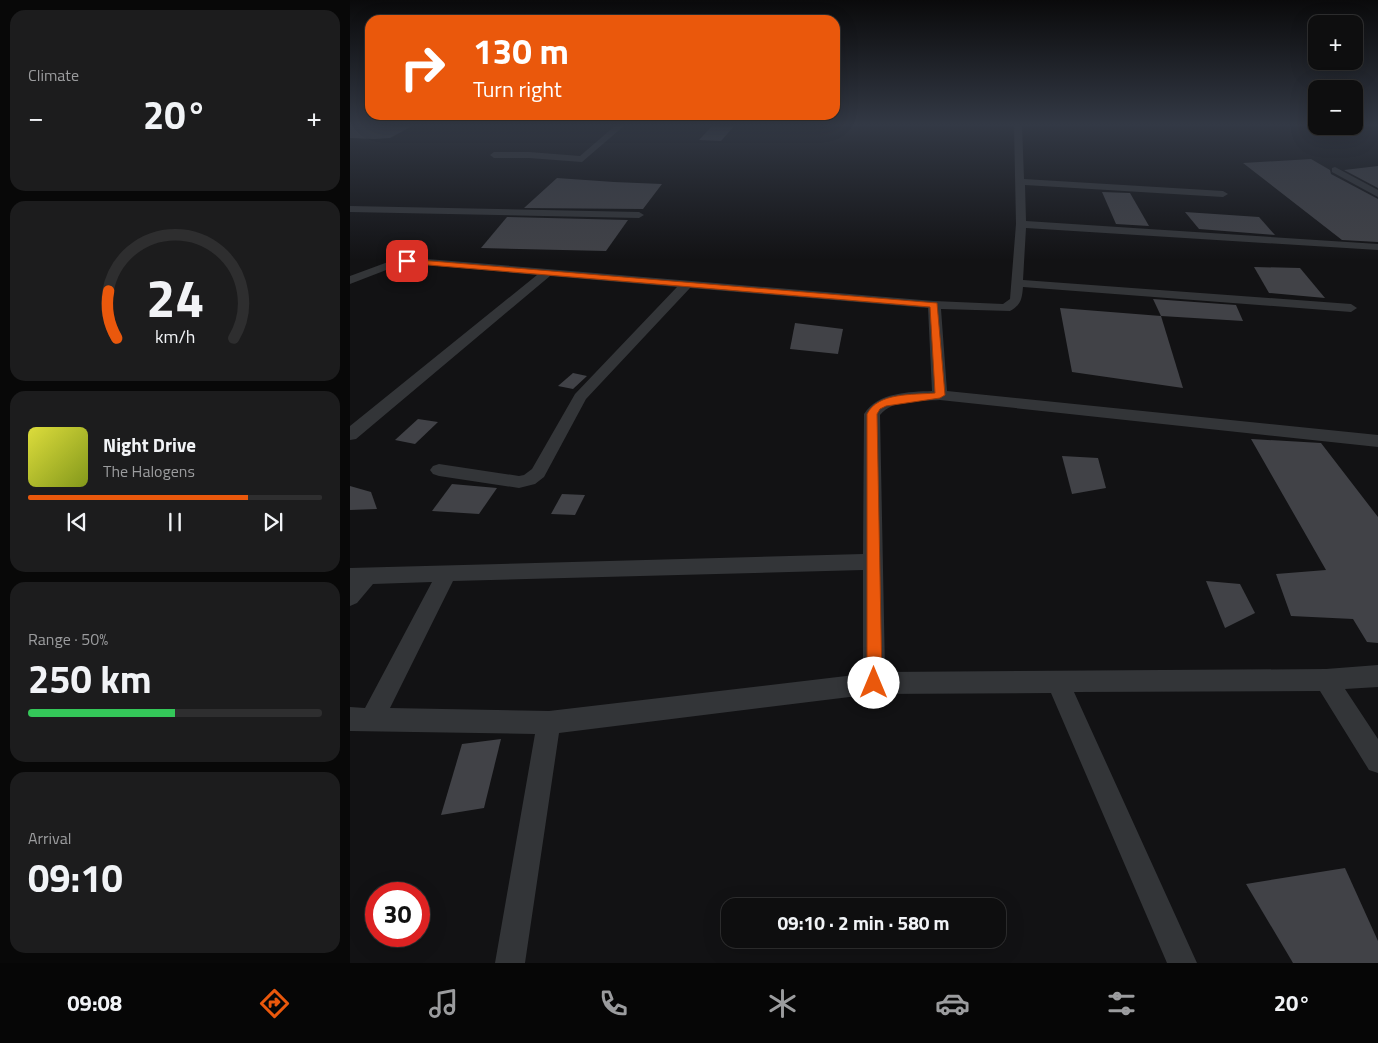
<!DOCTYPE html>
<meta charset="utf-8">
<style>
body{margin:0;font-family:"Titillium Web",sans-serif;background:#1c1c1d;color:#f1f3f6;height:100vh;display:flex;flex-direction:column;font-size:19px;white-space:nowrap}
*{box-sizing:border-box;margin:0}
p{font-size:16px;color:#9b9c9e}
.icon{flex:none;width:28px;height:28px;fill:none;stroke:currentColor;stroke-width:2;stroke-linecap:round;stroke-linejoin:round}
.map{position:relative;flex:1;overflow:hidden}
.drawer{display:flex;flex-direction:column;gap:10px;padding:10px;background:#080808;width:350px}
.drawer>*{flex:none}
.banner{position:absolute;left:15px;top:15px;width:475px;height:105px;border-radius:15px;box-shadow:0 5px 20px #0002,0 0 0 1px #2e2e2f;background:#ea580c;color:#fff;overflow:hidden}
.fabs{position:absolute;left:958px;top:15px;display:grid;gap:10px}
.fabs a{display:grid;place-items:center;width:55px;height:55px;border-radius:10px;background:#0e0e0f;box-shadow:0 5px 20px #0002,0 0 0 1px #2e2e2f;font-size:25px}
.speed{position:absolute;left:15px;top:882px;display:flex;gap:10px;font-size:25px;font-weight:700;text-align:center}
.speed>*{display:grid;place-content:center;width:65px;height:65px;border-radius:50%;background:#0e0e0f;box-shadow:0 5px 20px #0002,0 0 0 1px #2e2e2f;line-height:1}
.speed .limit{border:8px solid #d22;background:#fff;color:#111}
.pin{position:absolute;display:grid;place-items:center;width:42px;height:42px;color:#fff;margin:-21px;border-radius:10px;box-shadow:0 2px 8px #0006}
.me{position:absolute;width:55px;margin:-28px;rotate:0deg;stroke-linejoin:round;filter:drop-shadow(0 0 4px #0008)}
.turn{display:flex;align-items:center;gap:18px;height:105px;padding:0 25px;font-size:22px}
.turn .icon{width:65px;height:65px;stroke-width:2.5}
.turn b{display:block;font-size:35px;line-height:42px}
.big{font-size:38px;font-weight:700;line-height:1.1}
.drawer .card{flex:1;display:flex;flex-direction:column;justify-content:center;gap:8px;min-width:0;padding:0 18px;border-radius:15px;background:#1c1c1d}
.drawer .dial{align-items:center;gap:0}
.dial svg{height:130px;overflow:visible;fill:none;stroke:#2e2e2f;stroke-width:7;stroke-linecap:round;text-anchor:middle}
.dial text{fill:#f1f3f6;stroke:none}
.song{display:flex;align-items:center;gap:15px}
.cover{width:60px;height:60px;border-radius:8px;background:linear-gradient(135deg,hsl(60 70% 55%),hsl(70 70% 35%))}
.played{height:5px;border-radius:2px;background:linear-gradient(90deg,#ea580c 75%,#2e2e2f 75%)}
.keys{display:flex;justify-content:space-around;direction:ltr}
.heat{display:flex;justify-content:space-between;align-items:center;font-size:28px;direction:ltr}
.charge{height:8px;border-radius:4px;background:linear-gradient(90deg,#34c759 50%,#2e2e2f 0)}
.trip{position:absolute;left:371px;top:898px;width:285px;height:50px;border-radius:15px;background:#0e0e0f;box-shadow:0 5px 20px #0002,0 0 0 1px #2e2e2f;font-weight:700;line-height:50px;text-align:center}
.menu{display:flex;height:80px;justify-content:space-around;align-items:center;background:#060606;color:#9b9c9e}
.menu .icon{width:35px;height:35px}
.menu .selected{color:#ea580c}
.menu b{font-size:22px;color:#f1f3f6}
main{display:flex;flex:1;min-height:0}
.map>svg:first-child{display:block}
</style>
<main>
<section class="drawer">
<div class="card"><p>Climate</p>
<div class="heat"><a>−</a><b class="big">20°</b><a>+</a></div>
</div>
<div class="card dial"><svg viewBox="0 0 100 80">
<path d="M14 69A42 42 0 1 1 86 69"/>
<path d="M14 69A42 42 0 0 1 9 40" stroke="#ea580c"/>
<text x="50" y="56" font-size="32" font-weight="700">24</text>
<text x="50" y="72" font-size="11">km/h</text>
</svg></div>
<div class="card">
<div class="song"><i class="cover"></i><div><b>Night Drive</b><p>The Halogens</p></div></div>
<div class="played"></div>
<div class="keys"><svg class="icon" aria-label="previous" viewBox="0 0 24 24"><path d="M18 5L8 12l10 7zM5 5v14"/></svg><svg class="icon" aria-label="pause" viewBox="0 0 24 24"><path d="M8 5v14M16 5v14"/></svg><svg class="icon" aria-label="next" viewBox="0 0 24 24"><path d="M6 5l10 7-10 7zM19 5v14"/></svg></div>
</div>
<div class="card"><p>Range · 50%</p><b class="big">250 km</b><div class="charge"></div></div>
<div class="card"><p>Arrival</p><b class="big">09:10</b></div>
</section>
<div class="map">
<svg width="1028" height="963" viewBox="0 0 1028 963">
<rect width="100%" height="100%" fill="#121214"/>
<g fill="#414247">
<polygon points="0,125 64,125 40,138 24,139 0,138"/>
<polygon points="363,125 385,125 371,141 349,140"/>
<polygon points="961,159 980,170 981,174 1028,199 1028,242 992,240 893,163"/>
<polygon points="1028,166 1028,188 994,170"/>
<polygon points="207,178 264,182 312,184 293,209 174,208"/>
<polygon points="752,192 780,193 799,226 766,224"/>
<polygon points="835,212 909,217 925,235 849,229"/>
<polygon points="157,217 278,220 256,251 131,248"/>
<polygon points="904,267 950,268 975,298 919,293"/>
<polygon points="803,299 886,305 893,321 811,316"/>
<polygon points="710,308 811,316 833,388 722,372"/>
<polygon points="445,323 493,329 488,354 440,349"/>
<polygon points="223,373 237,376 223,389 208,386"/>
<polygon points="68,419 88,422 65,444 45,440"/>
<polygon points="901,439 971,443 1028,517 1028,643 1017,642 1003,619 941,616 926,574 976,570"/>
<polygon points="712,456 748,458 756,488 722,494"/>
<polygon points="102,484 147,488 129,514 82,511"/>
<polygon points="0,486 21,492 27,509 0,510"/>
<polygon points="212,494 235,495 225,515 201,514"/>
<polygon points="856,581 890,584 905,613 875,628"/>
<polygon points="151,739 134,808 91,815 112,744"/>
<polygon points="995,868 1028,941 1028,963 943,963 896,884"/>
</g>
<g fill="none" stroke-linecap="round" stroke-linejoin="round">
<g fill="#333538" fill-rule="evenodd">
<polygon points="266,125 275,125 232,162 179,158 144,158 140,155 144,152 179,152 230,156"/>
<path d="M664,125H672L674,179L873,191L878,194L873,197L675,185L676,221L1028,244V250L676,228L673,280L1001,304L1007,308L1001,312L673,287C672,299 671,305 660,311L591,309L597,391L1028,435V447L590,400C571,401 543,399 530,415L535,672L976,669L1028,665V687L995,689L1028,739V773L1019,770L970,691L724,692L847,963H817L701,693L524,694L209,733L175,963H145L185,734L0,731V707L15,708L82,582L23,584L7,603L0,606V568L513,554L514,414C528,392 559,392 582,391L578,308L340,288L236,399L194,477L185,484L169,488L89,476L83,474L80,470L83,466L89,464L169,476L174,475L182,469L225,394L327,287L200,276L6,439L0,440V426L187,275L65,264L44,267L0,284V276L38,262L65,258L584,301L653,304L660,299L666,224ZM513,570V674L199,711L40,708L103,581Z"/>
<polygon points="985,167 1028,190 1028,197 982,172 982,168"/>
<polygon points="0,206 289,212 294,215 289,218 0,212"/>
</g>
</g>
<linearGradient id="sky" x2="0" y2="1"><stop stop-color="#0a0a0b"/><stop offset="0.48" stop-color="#333945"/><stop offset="1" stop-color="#333945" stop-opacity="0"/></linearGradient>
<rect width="1028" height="260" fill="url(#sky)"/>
<path fill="#ea580c" stroke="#983908" d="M57,259L587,303L595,395L590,398L536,406L530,409L527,414L532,683L530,688L524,690L519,688L517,683V414C528,392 563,395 585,393L580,307L54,263V260Z"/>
</svg>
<div class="fabs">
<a>+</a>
<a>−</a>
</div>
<div class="speed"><div class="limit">30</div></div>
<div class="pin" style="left:57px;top:261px;background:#d93025"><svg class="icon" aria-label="arrive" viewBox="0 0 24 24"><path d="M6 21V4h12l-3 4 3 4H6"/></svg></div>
<svg class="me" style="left:524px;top:683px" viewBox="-20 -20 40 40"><circle r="19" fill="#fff"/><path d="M0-13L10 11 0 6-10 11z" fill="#ea580c"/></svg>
<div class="trip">09:10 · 2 min · 580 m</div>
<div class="banner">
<div class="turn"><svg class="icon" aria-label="right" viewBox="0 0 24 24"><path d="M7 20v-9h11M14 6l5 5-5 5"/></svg><div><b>130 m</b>Turn right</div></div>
</div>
</div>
</main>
<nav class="menu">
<b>09:08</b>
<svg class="icon selected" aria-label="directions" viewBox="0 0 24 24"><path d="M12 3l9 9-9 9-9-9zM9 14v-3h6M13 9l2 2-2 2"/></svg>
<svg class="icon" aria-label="music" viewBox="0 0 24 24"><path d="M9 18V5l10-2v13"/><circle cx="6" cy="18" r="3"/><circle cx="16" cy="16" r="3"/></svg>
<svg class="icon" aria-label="phone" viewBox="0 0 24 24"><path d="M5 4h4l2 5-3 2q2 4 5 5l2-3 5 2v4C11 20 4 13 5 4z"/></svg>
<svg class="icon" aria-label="climate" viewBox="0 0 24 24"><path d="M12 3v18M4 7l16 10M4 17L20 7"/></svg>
<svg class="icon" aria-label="car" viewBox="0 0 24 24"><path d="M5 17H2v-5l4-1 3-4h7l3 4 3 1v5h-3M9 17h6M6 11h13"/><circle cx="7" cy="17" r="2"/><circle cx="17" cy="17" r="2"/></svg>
<svg class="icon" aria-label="filters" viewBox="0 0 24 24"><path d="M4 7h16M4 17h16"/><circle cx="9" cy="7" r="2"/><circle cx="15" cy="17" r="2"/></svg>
<b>20°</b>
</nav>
